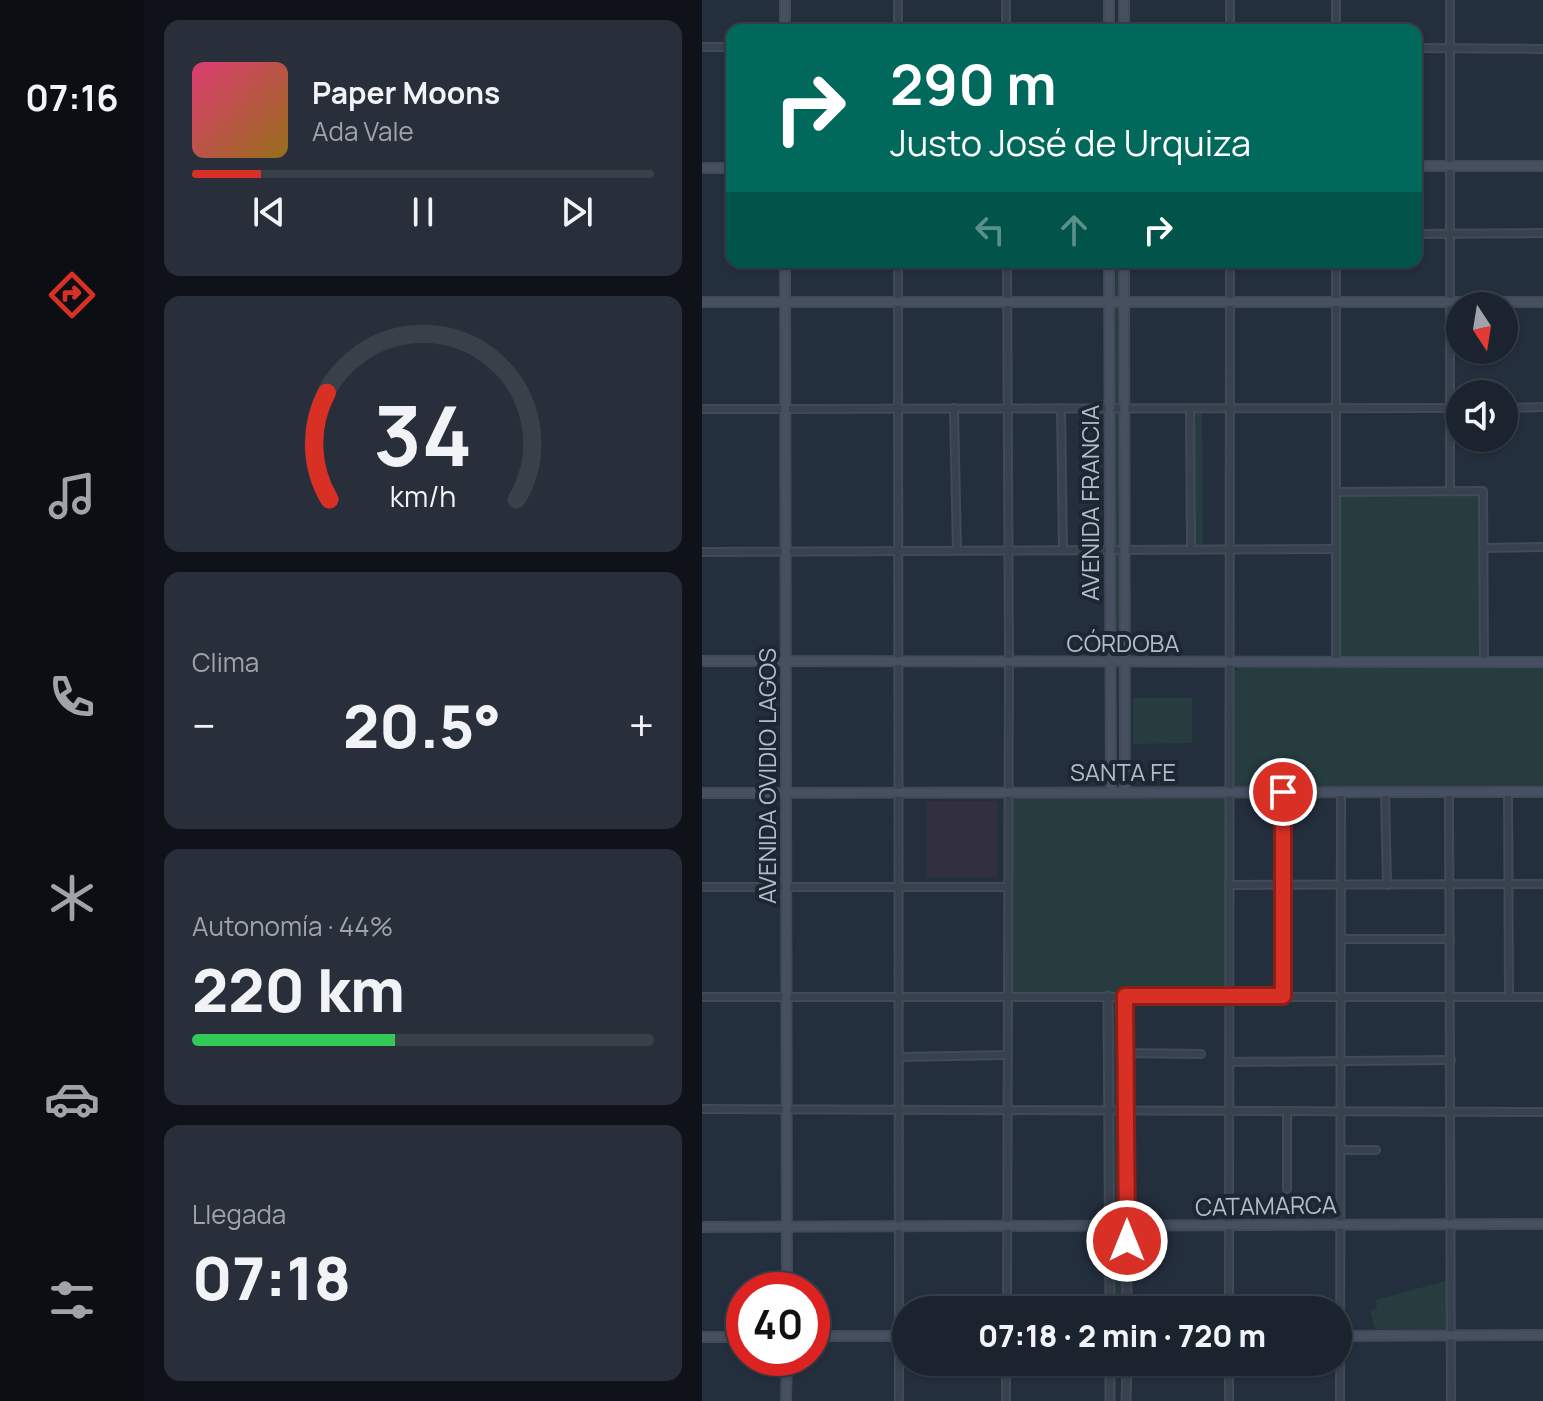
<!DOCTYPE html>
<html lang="es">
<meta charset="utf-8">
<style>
body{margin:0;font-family:Manrope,sans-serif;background:#282f3a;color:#f1f3f6;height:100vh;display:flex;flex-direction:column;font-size:30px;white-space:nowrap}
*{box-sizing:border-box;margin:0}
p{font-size:26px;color:#a0a4aa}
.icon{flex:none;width:44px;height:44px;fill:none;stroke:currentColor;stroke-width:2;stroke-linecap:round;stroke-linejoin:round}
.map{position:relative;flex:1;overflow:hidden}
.sheet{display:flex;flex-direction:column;gap:20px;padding:20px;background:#0f1319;width:558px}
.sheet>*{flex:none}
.guide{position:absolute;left:24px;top:24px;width:696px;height:244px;border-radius:16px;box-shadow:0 2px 6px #0004,0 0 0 2px #39404a;background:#00695c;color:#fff;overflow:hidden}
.needle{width:52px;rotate:168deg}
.fabs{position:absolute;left:744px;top:292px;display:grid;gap:16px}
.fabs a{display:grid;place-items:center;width:72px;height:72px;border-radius:50%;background:#1b232e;box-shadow:0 2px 6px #0004,0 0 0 2px #39404a;font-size:40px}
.speed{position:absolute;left:24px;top:1272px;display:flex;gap:16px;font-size:40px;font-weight:700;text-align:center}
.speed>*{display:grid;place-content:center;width:104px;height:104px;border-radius:50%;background:#1b232e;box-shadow:0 2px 6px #0004,0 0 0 2px #39404a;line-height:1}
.speed .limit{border:12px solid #d22;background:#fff;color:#111}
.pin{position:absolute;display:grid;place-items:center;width:68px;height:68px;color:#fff;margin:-34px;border:4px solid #fff;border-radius:50%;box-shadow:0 2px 8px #0007}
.me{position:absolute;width:88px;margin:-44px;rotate:0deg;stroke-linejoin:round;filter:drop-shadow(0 0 6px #0008)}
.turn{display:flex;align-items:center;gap:28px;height:168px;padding:0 32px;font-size:36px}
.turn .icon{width:104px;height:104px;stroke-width:2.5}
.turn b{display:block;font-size:56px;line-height:68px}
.lanes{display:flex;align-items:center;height:76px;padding:0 32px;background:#0003;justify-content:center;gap:40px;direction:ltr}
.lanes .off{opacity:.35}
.big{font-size:60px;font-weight:800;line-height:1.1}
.sheet .card{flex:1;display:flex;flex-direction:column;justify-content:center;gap:12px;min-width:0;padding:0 28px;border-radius:16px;background:#282f3a}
.sheet .dial{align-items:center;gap:0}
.dial svg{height:208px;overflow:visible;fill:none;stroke:#39404a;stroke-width:7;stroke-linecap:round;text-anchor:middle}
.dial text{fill:#f1f3f6;stroke:none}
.song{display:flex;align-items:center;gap:24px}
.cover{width:96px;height:96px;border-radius:12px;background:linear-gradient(135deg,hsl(340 70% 55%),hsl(40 70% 35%))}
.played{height:8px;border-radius:4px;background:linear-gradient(90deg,#d93025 15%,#39404a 15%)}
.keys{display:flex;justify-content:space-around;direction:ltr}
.heat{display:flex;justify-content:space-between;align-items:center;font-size:44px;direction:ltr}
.charge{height:12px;border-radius:6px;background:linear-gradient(90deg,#34c759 44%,#39404a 0)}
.trip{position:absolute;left:190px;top:1296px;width:460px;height:80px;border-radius:40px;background:#1b232e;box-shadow:0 2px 6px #0004,0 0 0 2px #39404a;font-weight:800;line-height:80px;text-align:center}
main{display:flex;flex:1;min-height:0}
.dock{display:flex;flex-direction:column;width:144px;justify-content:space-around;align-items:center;background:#0b0e12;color:#a0a4aa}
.dock .icon{width:56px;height:56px}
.dock .selected{color:#d93025}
.dock b{font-size:36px;color:#f1f3f6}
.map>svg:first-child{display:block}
</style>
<main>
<nav class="dock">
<b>07:16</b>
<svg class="icon selected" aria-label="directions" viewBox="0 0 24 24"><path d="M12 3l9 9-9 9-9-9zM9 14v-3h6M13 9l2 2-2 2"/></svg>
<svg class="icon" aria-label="music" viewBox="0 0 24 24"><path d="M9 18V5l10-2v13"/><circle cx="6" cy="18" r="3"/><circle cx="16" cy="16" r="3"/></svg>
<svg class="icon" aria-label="phone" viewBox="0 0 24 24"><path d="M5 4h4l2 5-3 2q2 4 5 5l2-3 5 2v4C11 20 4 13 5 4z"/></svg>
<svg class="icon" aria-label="climate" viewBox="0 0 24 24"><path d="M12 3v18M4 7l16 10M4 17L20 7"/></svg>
<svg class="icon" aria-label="car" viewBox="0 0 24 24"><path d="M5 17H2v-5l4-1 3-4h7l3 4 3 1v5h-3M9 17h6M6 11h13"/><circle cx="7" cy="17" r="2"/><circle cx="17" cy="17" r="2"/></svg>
<svg class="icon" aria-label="filters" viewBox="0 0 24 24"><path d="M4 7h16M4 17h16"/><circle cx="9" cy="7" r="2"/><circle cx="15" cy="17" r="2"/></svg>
</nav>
<section class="sheet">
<div class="card">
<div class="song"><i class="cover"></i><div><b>Paper Moons</b><p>Ada Vale</p></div></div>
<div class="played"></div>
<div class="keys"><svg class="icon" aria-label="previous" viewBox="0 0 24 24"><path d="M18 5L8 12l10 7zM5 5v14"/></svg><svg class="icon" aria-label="pause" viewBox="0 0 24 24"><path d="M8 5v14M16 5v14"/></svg><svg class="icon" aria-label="next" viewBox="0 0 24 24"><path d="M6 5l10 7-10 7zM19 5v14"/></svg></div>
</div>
<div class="card dial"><svg viewBox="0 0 100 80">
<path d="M14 69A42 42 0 1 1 86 69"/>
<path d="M14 69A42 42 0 0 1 13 28" stroke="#d93025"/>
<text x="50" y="56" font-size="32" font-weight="700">34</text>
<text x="50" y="72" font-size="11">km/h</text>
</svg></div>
<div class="card"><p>Clima</p>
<div class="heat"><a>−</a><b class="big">20.5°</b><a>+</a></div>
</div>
<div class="card"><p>Autonomía · 44%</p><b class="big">220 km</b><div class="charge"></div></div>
<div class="card"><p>Llegada</p><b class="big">07:18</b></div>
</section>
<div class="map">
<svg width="841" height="1401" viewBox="0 0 841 1401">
<rect width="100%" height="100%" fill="#242f3e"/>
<rect fill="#32303f" x="225" y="801" width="70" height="76"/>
<g fill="#263c3f">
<polygon points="407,262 422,262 422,662 408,662"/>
<polygon points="490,412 500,412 501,546 492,546"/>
<polygon points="781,491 782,662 634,662 635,492"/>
<polygon points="537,668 841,668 841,789 537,789 532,783 530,673"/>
<polygon points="431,698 490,698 490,743 431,744"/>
<polygon points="306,791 527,792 527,996 424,996 425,1310 408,1310 406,997 306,997"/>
<polygon points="747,1280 747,1329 673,1329 668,1310 675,1308 673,1300"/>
</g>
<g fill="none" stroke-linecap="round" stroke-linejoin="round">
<g stroke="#414a57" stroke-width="10">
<g id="minor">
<polyline points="196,0 196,30"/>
<polyline points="304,0 304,30"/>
<polyline points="748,0 748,491"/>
<polyline points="528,30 528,0"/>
<polyline points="634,30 634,0"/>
<polyline points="0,47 30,47"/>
<polyline points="714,48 841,49"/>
<polyline points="714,234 841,233"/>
<polyline points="196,262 197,1401"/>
<polyline points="305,262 307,661 305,1310"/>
<polyline points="252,408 255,550"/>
<polyline points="359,408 361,550"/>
<polyline points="488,408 489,550"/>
<polyline points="802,408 841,407"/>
<polyline points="0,409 758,408"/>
<polyline points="635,492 781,491 782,662"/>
<polyline points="782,548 841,547"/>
<polyline points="0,552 634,549"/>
<polyline points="634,662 634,262"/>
<polyline points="581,792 581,996"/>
<polyline points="683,792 685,885"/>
<polyline points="747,792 749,1401"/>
<polyline points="806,792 807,997"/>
<polyline points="527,885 841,884"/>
<polyline points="0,887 306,887"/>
<polyline points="639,939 748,939"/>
<polyline points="0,997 841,997"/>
<polyline points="424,1053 499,1054"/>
<polyline points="197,1057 305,1055"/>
<polyline points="527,1062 749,1060"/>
<polyline points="0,1109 841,1112"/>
<polyline points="639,1150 674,1150"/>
<polyline points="585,1189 585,1111"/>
<polyline points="527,1310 528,262"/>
<polyline points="304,1401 304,1362"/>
<polyline points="527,1401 527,1362"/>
<polyline points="638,1401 639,792"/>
</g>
</g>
<g stroke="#414a57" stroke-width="11">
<g id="tertiary">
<polyline points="406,996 408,1310"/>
<polyline points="423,996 425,1310"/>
<polyline points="408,1362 408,1401"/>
<polyline points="424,1401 425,1362"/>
</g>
</g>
<g stroke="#414a57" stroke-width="12">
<g id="secondary">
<polyline points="83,0 83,30"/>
<polyline points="422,0 422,30"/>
<polyline points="407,30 407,0"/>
<polyline points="714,166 841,166"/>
<polyline points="0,168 30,168"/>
<polyline points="83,262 85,1290"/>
<polyline points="407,262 409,791"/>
<polyline points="422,262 423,791"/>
<polyline points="0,302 841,302"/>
<polyline points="0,661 841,662"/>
<polyline points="0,793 841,792"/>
<polyline points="0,1227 841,1224"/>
<polyline points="110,1336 204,1336"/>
<polyline points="636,1336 841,1335"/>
<polyline points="0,1337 42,1337"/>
<polyline points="84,1401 85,1358"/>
</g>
</g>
<use href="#minor" stroke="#38414e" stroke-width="6"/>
<use href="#tertiary" stroke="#38414e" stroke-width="7"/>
<use href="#secondary" stroke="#465061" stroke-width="8"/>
</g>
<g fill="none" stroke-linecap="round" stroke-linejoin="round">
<g stroke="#8d1f18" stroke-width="20">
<polyline id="route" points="425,1241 423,996 581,996 581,792"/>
</g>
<use href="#route" stroke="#d93025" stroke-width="14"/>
</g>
<g text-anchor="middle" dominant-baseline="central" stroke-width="8" stroke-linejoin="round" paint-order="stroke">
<g font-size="24" fill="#b4bcc9" stroke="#1d2633">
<text transform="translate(387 503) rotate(-90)">AVENIDA FRANCIA</text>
<text x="421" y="642">CÓRDOBA</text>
<text x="421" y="771">SANTA FE</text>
<text transform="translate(64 776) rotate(-90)">AVENIDA OVIDIO LAGOS</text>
<text transform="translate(564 1205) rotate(-1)">CATAMARCA</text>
</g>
</g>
</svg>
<div class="fabs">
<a><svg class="needle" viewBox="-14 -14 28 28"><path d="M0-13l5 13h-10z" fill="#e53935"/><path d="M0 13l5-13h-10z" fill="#a0a4aa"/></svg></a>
<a><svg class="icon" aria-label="sound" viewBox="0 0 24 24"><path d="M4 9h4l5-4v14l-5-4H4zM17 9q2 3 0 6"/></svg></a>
</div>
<div class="speed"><div class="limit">40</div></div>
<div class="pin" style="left:581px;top:792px;background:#d93025"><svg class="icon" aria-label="arrive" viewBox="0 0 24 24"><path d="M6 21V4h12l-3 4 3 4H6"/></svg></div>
<svg class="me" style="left:425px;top:1241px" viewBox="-20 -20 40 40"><circle r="17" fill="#d93025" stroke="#fff" stroke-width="3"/><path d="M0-11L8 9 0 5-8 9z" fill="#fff"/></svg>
<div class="trip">07:18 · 2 min · 720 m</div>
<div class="guide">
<div class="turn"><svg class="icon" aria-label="right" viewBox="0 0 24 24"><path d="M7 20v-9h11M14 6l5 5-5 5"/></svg><div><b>290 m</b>Justo José de Urquiza</div></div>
<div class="lanes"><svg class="icon off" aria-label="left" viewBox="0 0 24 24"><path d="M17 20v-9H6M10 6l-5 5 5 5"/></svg><svg class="icon off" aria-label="ahead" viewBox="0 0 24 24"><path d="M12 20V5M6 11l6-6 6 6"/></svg><svg class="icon" aria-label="right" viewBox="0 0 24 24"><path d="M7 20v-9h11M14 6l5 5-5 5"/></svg></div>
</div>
</div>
</main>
